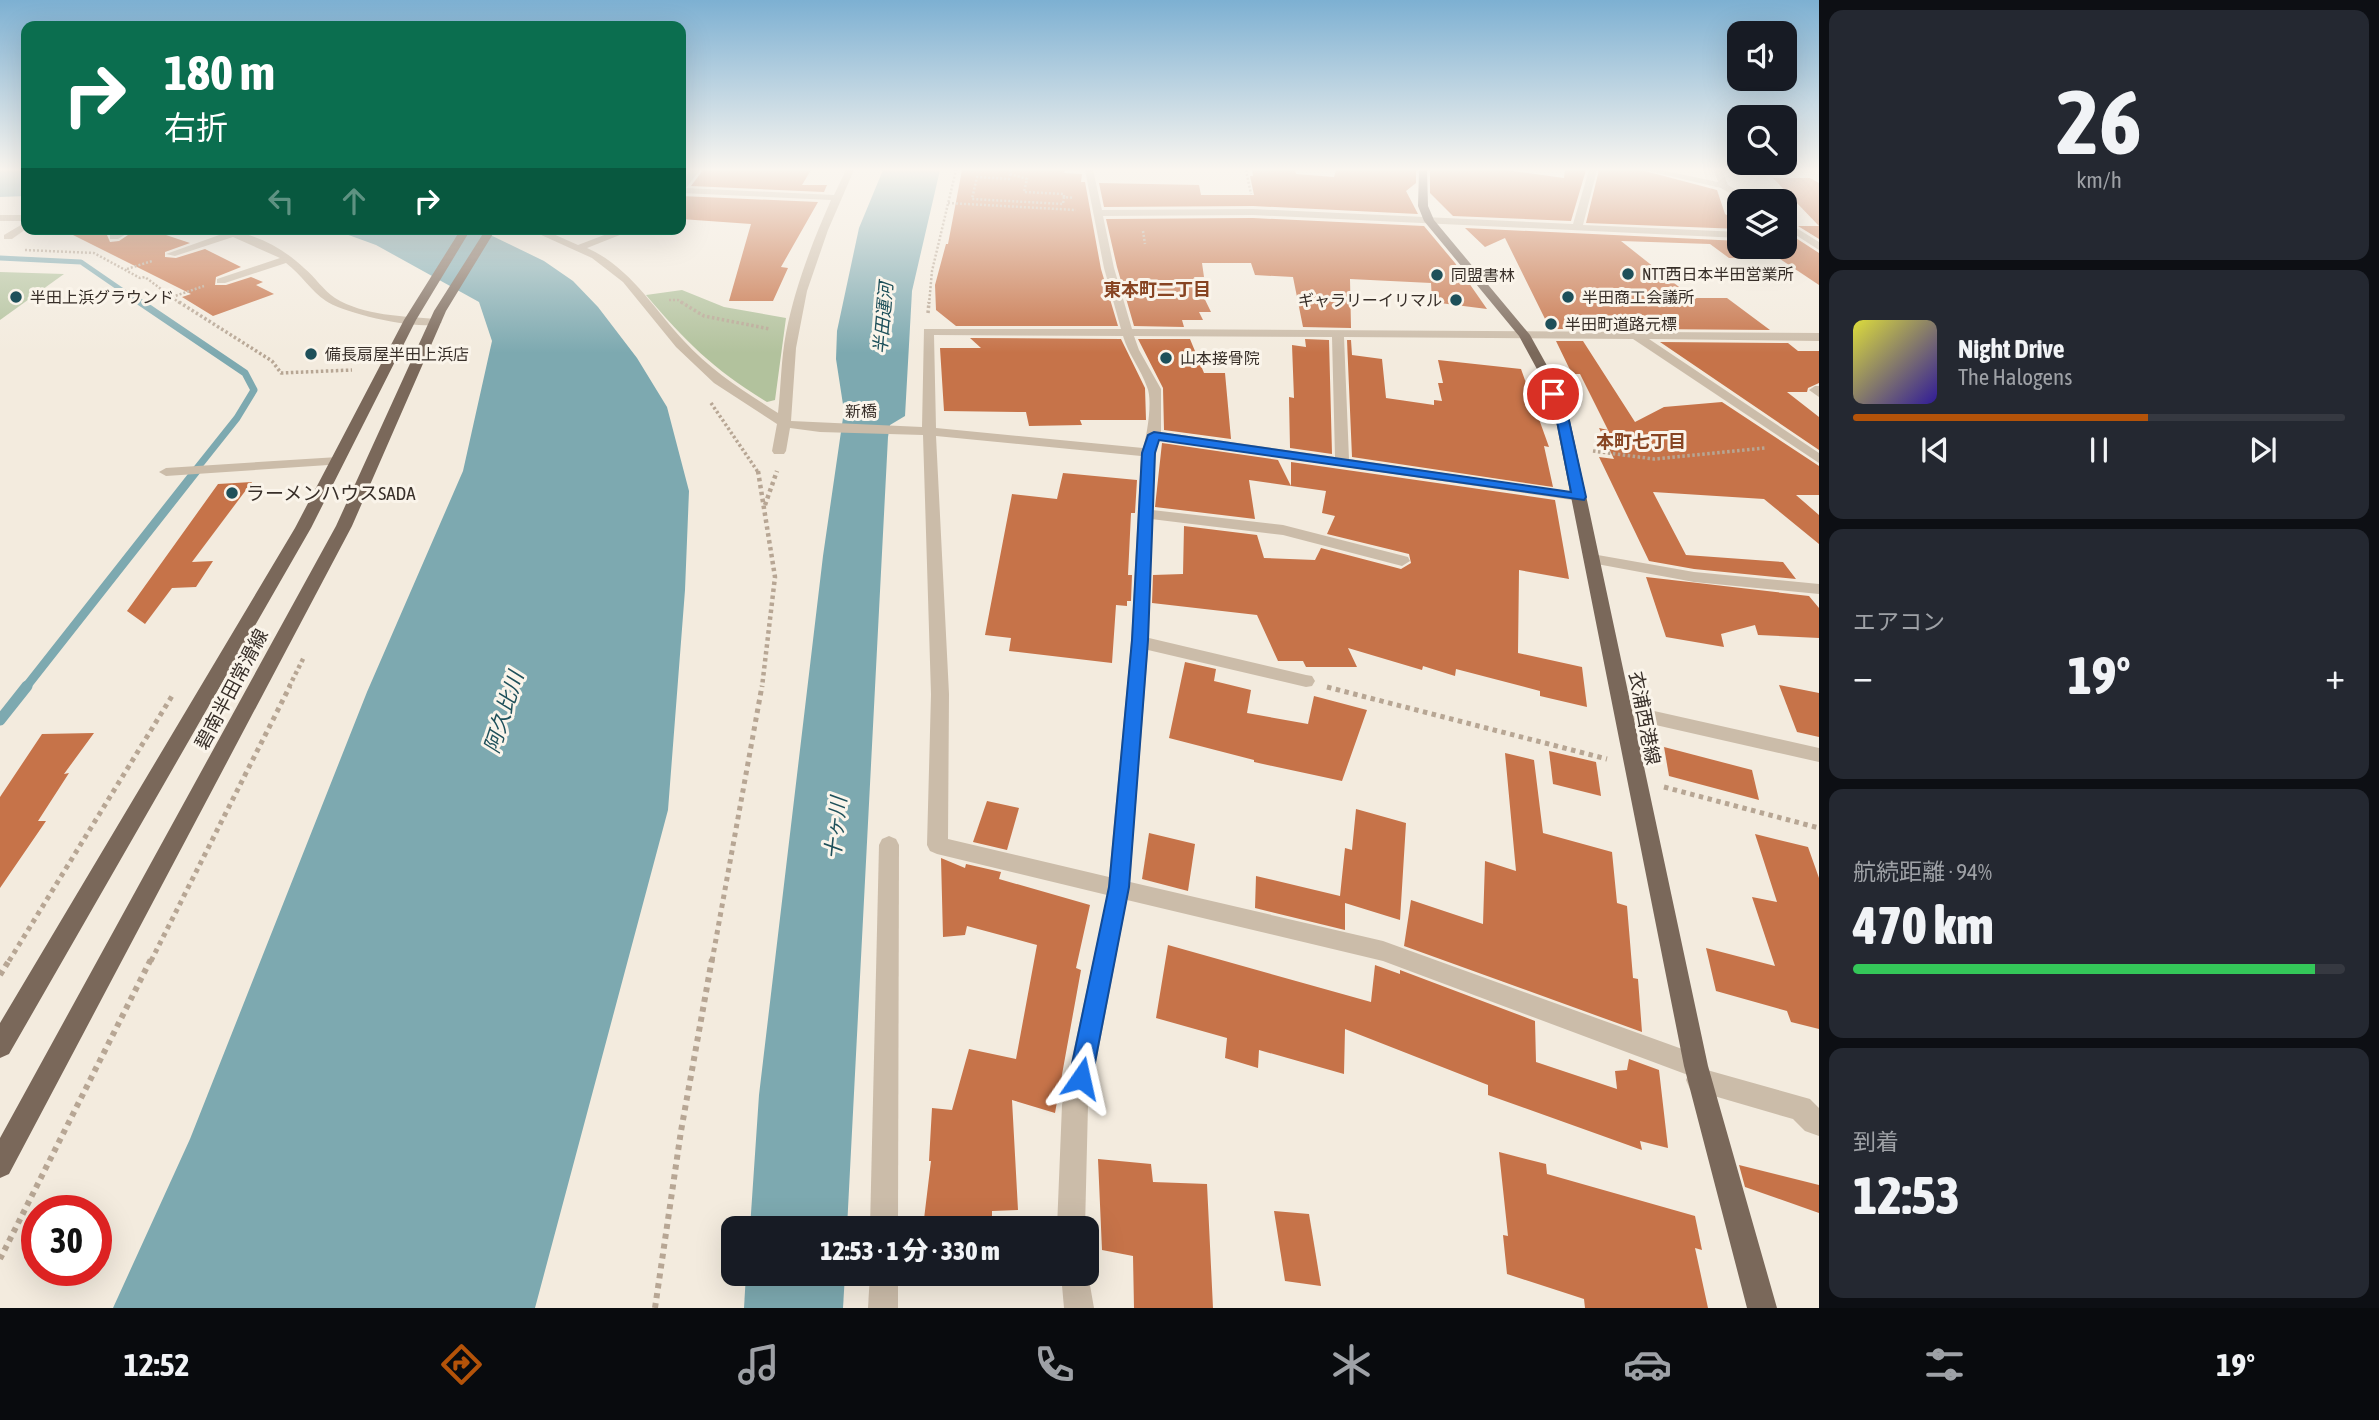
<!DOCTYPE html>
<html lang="ja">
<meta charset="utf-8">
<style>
body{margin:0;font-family:"Asap Condensed","Noto Sans JP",sans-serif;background:#242831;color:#f1f3f6;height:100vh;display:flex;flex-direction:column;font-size:26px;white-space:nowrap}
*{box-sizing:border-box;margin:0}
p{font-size:23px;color:#9ea1a6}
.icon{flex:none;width:38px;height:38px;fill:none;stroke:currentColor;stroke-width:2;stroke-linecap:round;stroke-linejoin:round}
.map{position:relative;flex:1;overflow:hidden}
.sheet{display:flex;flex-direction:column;gap:10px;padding:10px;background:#0d0f14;width:560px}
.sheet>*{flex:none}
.banner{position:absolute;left:21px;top:21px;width:665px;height:214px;border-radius:14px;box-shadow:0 7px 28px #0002;background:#0b6e4f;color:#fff;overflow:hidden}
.tools{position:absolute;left:1727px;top:21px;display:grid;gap:14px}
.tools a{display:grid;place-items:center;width:70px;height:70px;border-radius:14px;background:#171b24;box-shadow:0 7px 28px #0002;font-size:35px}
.speed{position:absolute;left:21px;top:1195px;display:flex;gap:14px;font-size:35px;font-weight:700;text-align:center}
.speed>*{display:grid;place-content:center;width:91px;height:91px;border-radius:50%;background:#171b24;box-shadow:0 7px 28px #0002;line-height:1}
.speed .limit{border:10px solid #d22;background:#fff;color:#111}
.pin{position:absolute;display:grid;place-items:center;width:60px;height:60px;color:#fff;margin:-30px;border:4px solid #fff;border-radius:50%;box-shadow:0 2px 7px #0007}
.me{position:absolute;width:77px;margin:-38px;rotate:11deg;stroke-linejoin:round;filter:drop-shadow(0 0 5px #0008)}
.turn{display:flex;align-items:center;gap:24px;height:147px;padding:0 28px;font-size:32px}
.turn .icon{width:91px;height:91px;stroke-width:2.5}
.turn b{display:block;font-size:49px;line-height:60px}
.lanes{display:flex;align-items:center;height:66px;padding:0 28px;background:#0003;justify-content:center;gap:35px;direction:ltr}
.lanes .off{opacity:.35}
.big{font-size:52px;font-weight:800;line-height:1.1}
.sheet .card{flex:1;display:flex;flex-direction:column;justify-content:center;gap:10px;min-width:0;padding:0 24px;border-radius:14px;background:#242831}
.sheet .dial{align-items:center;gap:0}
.dial b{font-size:91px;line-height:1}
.song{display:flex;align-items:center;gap:21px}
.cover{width:84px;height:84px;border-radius:10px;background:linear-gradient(135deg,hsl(60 70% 55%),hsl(250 70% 35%))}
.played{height:7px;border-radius:4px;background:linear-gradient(90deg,#b45309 60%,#363941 60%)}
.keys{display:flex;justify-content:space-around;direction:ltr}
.heat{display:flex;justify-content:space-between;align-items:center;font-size:38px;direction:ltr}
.charge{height:10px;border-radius:5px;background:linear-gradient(90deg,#34c759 94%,#363941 0)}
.trip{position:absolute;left:721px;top:1216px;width:378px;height:70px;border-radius:14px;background:#171b24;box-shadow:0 7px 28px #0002;font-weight:800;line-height:70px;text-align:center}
.menu{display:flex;height:112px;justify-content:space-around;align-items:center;background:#090b0e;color:#9ea1a6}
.menu .icon{width:49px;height:49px}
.menu .active{color:#b45309}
.menu b{font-size:32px;color:#f1f3f6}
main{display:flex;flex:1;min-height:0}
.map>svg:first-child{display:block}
</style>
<main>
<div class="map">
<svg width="1819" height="1308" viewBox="0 0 1819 1308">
<rect width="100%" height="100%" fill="#f3ebde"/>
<g fill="#b2c29d">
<polygon points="0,272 64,274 0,320"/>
<path d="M682,290L724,307L786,318L775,400L767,402C714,370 686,342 646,295Z"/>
</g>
<g fill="#7da9b0">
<polygon points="0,170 26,170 26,196 0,197"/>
<polygon points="883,170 940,170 912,291 905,416 890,425 888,437 847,1228 750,1228 759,1095 823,556 844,411 836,359 837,331 859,228"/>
<polygon points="332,229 478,229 544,261 573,281 598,307 637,358 667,407 689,491 685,590 668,810 535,1308 113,1308 190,1139 367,692 463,471 492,341 479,302 376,245"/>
<polygon points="746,1274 845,1274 843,1308 744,1308"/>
</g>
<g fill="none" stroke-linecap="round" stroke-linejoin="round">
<polyline stroke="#7da9b0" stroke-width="5" points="0,258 81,262 142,304"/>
<polyline stroke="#7da9b0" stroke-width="7" points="140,302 245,373 254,390 237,418 194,472"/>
<polyline stroke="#7da9b0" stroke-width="9" points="26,687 196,471"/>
<polyline stroke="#7da9b0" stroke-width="11" points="0,720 27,686"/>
</g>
<g fill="#c67349">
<polygon points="703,170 811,170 802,185 827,185 824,192 691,186"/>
<polygon points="962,170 1065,170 1064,173 1082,174 1081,182 1085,182 1101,269 1118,326 956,326 936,310 935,285 946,244 948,244"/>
<polygon points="1252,170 1295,170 1296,174 1334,177 1336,170 1416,170 1416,183 1406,191 1418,214 1253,206 1104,207 1099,183 1199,185 1201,195 1254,195 1250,176 1253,176"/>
<polygon points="1430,170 1505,170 1564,178 1565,170 1586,170 1571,221 1453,216 1430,193"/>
<polygon points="1599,170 1641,170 1717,190 1725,214 1740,223 1740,229 1586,223"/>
<polygon points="1773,178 1810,178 1819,183 1819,239 1798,226 1819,226"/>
<polygon points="681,196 818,202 781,267 788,268 773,301 729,301 751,224 681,219"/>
<polygon points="1253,218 1424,226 1455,263 1487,309 1432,302 1431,283 1350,279 1351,328 1303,327 1293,277 1255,275 1251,263 1202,263 1204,277 1194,277 1211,312 1199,312 1203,320 1182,320 1184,327 1134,326 1117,267 1106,219"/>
<polygon points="1465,228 1740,241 1740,247 1785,247 1785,231 1819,253 1819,285 1780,259 1729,258 1710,244 1621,241 1693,298 1727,298 1770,330 1644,329 1635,322 1568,319 1575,329 1550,329 1505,238 1485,247"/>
<polygon points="61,229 115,229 107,235 110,242 119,241 137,229 148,229 190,243 165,252 165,257 176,258 205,249 241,267 216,277 215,285 226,285 251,277 263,282 256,285 274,294 213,316 182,297 191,294"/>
<polygon points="970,338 1121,339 1145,388 1146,420 1080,420 1082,425 1029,426 1026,412 944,411 940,348 981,348"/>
<polygon points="1138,339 1190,339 1204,373 1225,373 1231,439 1164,430 1163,388"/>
<polygon points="1305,339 1329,340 1332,454 1290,448 1289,397 1294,398 1292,345 1306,347"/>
<polygon points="1347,340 1351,340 1352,355 1382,359 1386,398 1434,405 1434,400 1442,401 1438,383 1443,383 1438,360 1521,369 1549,447 1544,446 1553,487 1352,457"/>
<polygon points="1556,341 1583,341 1635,422 1664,407 1722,402 1819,466 1819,495 1796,495 1819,515 1819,544 1764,499 1653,492 1686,555 1783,562 1796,579 1694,569 1649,561 1599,457 1614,459 1599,428 1608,430 1580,374 1572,374"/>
<polygon points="1660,342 1788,343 1798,351 1819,351 1819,383 1808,388 1807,392 1787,392 1819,417 1819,450"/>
<polygon points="1162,443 1278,460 1291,486 1249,480 1255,519 1155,507"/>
<polygon points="1291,462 1555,500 1569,579 1519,570 1518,653 1582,667 1587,707 1540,696 1540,691 1456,669 1455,676 1423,666 1422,670 1348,648 1357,667 1306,667 1303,661 1278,661 1257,615 1152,603 1153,575 1183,574 1184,526 1257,535 1264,558 1315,560 1321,548 1401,569 1411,563 1409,554 1327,534 1335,516 1322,513 1326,491 1291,486"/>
<polygon points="1063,473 1137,480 1135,513 1131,513 1128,575 1132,575 1131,601 1127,601 1127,606 1116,605 1112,663 1009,651 1011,638 985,635 1012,494 1057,499"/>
<polygon points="252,482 192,562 213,561 196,587 172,588 145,624 127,611 218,484"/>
<polygon points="1646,577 1809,596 1819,608 1819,638 1758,635 1755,625 1721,634 1724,647 1666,637"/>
<polygon points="1185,662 1216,669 1214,681 1251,690 1247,713 1308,724 1314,696 1367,710 1342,781 1254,762 1254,760 1169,738"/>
<polygon points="1779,685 1819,693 1819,737 1797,732"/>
<polygon points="94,733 64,774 69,773 38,821 46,821 0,888 0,797 42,734"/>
<polygon points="1664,747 1752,770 1759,800 1669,776"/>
<polygon points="1549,751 1596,762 1601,796 1553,784"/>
<polygon points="1505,753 1534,760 1543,833 1612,852 1617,903 1627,906 1633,978 1638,979 1642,1032 1404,946 1411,900 1483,924 1485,861 1516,871"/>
<polygon points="987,801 1019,808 1007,850 973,842"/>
<polygon points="1356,809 1406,823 1400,920 1345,903 1345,930 1255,908 1256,876 1340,896 1345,848 1352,850"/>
<polygon points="1149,833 1195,844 1188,891 1142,879"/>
<polygon points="1755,834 1808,847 1819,878 1819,1029 1791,1022 1787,1011 1716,991 1706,948 1775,966 1752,897 1777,902"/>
<polygon points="941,858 965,868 966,864 1001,872 999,879 1090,905 1076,968 1081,970 1055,1113 1012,1100 1018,1210 992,1211 992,1223 924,1219 931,1161 929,1161 932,1108 952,1110 969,1049 1016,1059 1037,945 967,926 965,935 943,937"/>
<polygon points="1168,945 1371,1002 1375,965 1400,974 1400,970 1535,1021 1536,1062 1617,1089 1615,1071 1627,1070 1629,1059 1659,1070 1668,1148 1640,1141 1642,1150 1488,1095 1488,1085 1345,1029 1344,1074 1259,1050 1258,1068 1225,1058 1227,1038 1156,1018"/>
<polygon points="1499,1152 1546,1164 1547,1174 1695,1216 1702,1250 1695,1248 1708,1308 1585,1308 1584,1299 1507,1274 1503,1235 1508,1236"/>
<polygon points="1098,1159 1151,1164 1153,1182 1207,1184 1213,1308 1134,1308 1133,1256 1102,1250"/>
<polygon points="1739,1165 1819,1185 1819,1213 1745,1187"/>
<polygon points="1274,1211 1309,1214 1321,1286 1285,1281"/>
</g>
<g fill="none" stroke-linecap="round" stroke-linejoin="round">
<g stroke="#b7a694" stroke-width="2.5" stroke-dasharray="2 2" stroke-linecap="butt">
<polyline points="1010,170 1010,174 1027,179 1024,192 1064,194 1064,197"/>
<polyline points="1246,170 1251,194"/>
<polyline points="1010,174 1009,179 977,177 972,199 1063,204 1064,197 1074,198"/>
<polyline points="948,203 1076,210"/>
<polyline points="1143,231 1145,244"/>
<polyline points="25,250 94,253 140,278 145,277 181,304"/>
<polyline points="127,269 152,261"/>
<polyline points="172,297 204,286"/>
<polyline points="669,300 678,300 684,304"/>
<polyline points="929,304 932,271 956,170"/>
</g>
<g stroke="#b7a694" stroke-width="3.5" stroke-dasharray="2.5 2.5" stroke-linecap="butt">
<polyline points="179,302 272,361 281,373 352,370"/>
<polyline points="681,302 704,316 770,329"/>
<polyline points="928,313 929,302"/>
<polyline points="711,403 758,472"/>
<polyline points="1593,451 1654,459 1765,448"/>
</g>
<g stroke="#b7a694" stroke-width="4.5" stroke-dasharray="3.5 3.5" stroke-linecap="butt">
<polyline points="758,471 775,577 762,687"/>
<polyline points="765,505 777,471"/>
<polyline points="289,687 304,657"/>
</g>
<g stroke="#b7a694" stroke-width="5" stroke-dasharray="4.5 4.5" stroke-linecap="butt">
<polyline points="1327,687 1607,759"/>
<polyline points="1664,787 1819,828"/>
<polyline points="9,961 172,696"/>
<polyline points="151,961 290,686"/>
<polyline points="712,961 762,686"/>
</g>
<g stroke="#b7a694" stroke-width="6" stroke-dasharray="5 5" stroke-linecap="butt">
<polyline points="0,975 10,959"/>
<polyline points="0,1259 151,959"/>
<polyline points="655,1308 681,1131 712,959"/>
</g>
<g fill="#cbbca9" fill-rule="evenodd">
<path d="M691,170H700L686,188L834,195L846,170H854L828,230L807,291L796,348L791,421L922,427L924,329H1121L1104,268L1085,170H1093L1102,210L1253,209L1573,224L1589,170H1597L1583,225L1740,232V238L1253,215L1103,216L1114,268L1132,329L1819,333V341L1649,339L1819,453V463L1633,339L1344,337L1349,459L1584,494L1586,497L1579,501L1159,440L1155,453L1152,510L1283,525L1408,557L1410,561L1402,566L1283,535L1151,519L1149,638L1306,675L1312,676L1315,681L1312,686L1306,687L1148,650L1130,882L1383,941L1696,1054L1705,1057L1707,1070L1810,1099L1819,1108V1136L1805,1131L1793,1119L1690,1089L1686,1080L1688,1075L1383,961L1127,900L1088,1105L1085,1228H1057L1062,1105L1107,895L937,854L930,851L927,845L931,694L923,435L820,432L790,428L786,451L784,454H774L772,451L777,424L714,383L676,347L623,282L592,258L528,229H542L578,245L620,229H635L587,248C630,267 653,308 684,341C711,371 744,391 778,413C781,386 781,359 786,333C795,287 812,243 831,200L681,193V183ZM934,335L1123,336C1128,354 1141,369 1147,387C1153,400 1147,435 1143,448L936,428ZM1134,336L1332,337L1335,457L1161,432V389L1139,350ZM936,436L1141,456L1131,642L1109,877L948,839L949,694Z"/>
<polygon points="1644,170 1661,170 1718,182 1714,170 1722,170 1728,185 1754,201 1743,201 1721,188"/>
<rect x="0" y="215" width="26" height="6"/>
<polygon points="1785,221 1819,242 1819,250 1785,228"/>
<polygon points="26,222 26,229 12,239 4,239 4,235"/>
<polygon points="121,229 134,229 118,239 110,239 110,235"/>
<path d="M211,229C245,229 279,244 304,268C315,277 323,290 335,298C364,316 403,316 436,319L442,322C426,333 342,313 326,301C311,291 301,274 286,263L225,283H217V279L280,258L233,237L175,256L166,254L222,234Z"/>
<polygon points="1815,386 1819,386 1819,397 1809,390"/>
<polygon points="338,457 343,458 343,464 166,476 159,472 166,468"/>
<polygon points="1592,554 1694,572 1819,584 1819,594 1694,582 1586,562 1584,559"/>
<polygon points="1623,704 1819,748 1819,762 1616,716 1614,711 1616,706"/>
<polygon points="889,836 896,839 899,845 898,1228 870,1228 879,845 882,839"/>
<polygon points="1087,1268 1094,1308 1064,1308 1061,1274 1087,1274"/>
<polygon points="870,1274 898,1274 898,1308 868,1308"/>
</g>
<g fill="#7a685a" fill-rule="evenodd">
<polygon points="1419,170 1427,170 1428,206 1434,220 1530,335 1550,371 1569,416 1708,1066 1777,1308 1747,1308 1684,1066 1555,416 1538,371 1519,336 1424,221 1418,206"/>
<polygon points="461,229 471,229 416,320 311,528 9,1054 0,1058 0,1023 295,528 404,320"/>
<polygon points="486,229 496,229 446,311 352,526 9,1174 0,1178 0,1138 336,526 434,311"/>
</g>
</g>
<linearGradient id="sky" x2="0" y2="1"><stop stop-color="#7db0d2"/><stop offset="0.48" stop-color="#faf6f0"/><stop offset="1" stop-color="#faf6f0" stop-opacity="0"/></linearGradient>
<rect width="1819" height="353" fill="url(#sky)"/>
<polygon fill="#1a73e8" stroke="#114b97" stroke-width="2" points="1549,391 1557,391 1568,416 1586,497 1584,500 1159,440 1155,453 1148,640 1129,887 1092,1078 1089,1086 1081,1089 1073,1086 1069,1078 1109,887 1132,640 1142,453 1148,435 1154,432 1571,492 1556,416 1547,394"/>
<g fill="#1e505a" stroke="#faf4ea" stroke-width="2.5">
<circle cx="1628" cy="274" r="7"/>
<circle cx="1437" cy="275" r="7"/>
<circle cx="16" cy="297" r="7"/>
<circle cx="1568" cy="297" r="7"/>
<circle cx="1456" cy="300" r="7"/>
<circle cx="1551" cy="324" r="7"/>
<circle cx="311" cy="354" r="7"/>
<circle cx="1166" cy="358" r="7"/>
<circle cx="232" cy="493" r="7"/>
</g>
<g text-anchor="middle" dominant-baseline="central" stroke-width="6" stroke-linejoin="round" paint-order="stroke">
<g font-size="16" fill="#382f29" stroke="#faf4ea" text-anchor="start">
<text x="1642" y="274">NTT西日本半田営業所</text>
<text x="1451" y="275">同盟書林</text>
<text x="30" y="297">半田上浜グラウンド</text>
<text x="1582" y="297">半田商工会議所</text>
<text x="1442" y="300" text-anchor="end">ギャラリーイリマル</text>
<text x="1565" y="324">半田町道路元標</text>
<text x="325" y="354">備長扇屋半田上浜店</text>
<text x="1180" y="358">山本接骨院</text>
</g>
<g font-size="16" fill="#382f29" stroke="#faf4ea">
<text x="861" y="411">新橋</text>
</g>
<g font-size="18" font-weight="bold" fill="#874422" stroke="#faf4ea">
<text x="1157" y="289">東本町二丁目</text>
<text x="1641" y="441">本町七丁目</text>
</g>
<g font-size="18" font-style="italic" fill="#1e505a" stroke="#faf4ea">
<text transform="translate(883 318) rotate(-85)">半田運河</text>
</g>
<g font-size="19" fill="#382f29" stroke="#faf4ea" text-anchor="start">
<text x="246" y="493">ラーメンハウスSADA</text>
</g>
<g font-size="19" fill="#382f29" stroke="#faf4ea">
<text transform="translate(231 689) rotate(-62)">碧南半田常滑線</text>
<text transform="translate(1645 718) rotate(79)">衣浦西港線</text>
</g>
<g font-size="21" font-style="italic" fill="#1e505a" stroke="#faf4ea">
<text transform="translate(503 712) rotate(-72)">阿久比川</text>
<text transform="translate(835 828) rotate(-84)">十ヶ川</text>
</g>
</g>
</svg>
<div class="tools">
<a><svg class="icon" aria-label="sound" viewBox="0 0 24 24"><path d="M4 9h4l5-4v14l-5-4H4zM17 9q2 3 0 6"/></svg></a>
<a><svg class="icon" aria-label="search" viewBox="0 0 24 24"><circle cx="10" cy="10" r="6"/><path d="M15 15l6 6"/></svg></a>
<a><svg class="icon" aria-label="layers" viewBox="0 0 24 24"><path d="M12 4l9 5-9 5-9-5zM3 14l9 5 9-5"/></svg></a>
</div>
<div class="speed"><div class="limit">30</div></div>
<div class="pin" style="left:1553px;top:394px;background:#d93025"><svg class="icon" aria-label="arrive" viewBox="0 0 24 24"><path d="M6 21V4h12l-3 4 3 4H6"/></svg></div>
<svg class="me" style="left:1081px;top:1078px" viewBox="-20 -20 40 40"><path d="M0-17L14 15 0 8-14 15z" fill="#1a73e8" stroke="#fff" stroke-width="4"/></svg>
<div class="trip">12:53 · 1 分 · 330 m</div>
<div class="banner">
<div class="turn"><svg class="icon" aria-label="right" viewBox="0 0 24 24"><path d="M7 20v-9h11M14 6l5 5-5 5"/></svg><div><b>180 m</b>右折</div></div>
<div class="lanes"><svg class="icon off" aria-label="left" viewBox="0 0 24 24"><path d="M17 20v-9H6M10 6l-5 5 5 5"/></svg><svg class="icon off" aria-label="ahead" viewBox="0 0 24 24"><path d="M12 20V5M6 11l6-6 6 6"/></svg><svg class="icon" aria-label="right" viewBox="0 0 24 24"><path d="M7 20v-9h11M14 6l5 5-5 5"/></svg></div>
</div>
</div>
<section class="sheet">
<div class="card dial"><b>26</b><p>km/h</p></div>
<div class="card">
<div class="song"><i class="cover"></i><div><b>Night Drive</b><p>The Halogens</p></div></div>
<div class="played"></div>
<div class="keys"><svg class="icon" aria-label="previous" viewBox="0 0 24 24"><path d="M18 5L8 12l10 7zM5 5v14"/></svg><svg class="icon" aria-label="pause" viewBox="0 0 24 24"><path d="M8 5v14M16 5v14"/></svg><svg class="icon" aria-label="next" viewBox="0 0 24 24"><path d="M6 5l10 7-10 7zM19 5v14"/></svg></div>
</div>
<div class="card"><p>エアコン</p>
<div class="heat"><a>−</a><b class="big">19°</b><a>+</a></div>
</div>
<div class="card"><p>航続距離 · 94%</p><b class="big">470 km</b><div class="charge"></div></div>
<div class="card"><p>到着</p><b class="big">12:53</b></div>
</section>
</main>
<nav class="menu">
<b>12:52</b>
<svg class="icon active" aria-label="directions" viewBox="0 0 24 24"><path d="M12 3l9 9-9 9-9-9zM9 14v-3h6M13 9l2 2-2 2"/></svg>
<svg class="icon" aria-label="music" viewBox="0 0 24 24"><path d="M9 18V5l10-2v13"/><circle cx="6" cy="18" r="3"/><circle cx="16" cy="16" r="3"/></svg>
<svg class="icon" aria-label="phone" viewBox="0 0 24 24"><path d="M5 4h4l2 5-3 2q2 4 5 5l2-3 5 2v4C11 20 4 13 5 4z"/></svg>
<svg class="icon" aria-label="climate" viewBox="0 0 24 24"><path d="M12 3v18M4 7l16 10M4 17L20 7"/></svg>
<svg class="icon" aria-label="car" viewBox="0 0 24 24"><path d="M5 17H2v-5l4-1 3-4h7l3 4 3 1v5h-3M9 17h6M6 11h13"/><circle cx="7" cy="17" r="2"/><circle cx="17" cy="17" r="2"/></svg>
<svg class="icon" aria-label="filters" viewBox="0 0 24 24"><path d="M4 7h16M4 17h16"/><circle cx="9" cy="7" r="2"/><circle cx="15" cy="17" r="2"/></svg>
<b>19°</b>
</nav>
